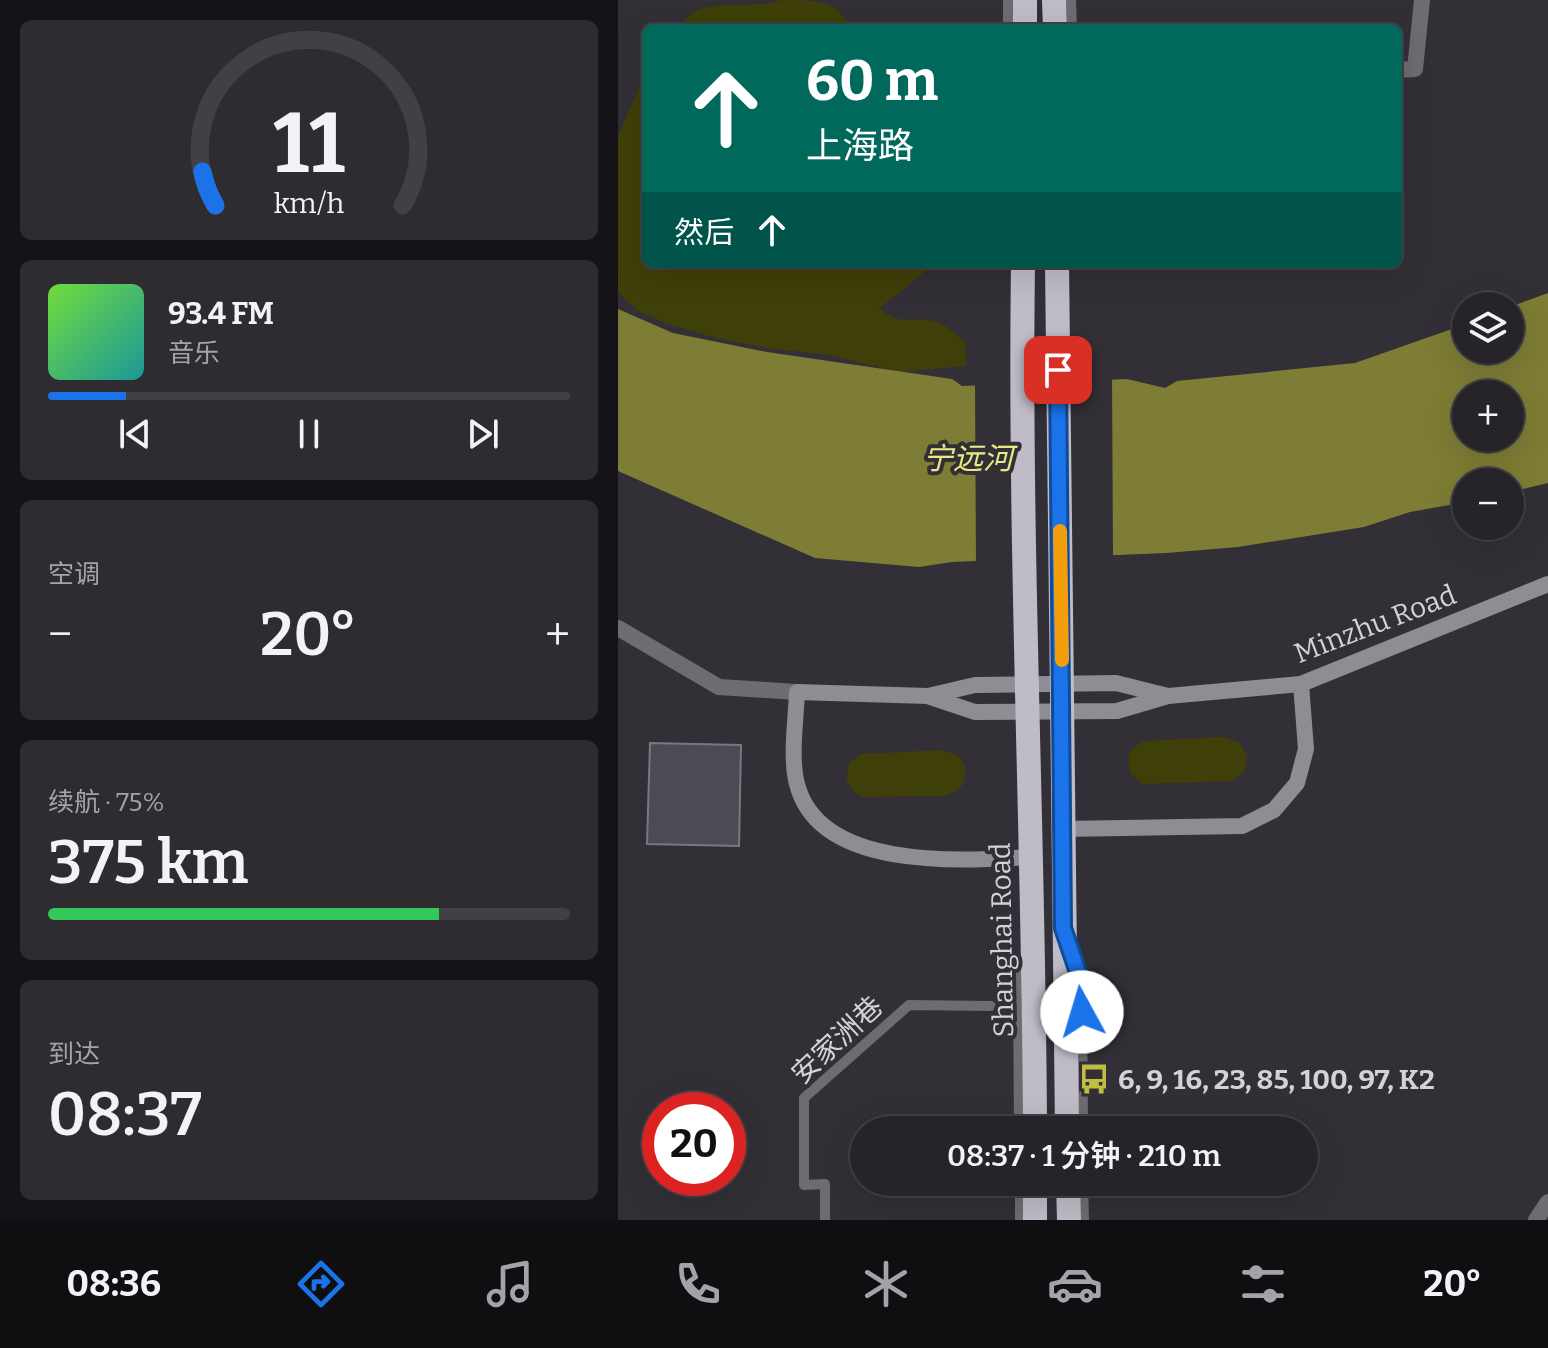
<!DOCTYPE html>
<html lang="zh">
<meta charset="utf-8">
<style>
body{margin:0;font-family:Bitter,"Noto Sans SC",serif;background:#2e2b31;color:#f1f3f6;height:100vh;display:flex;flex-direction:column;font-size:30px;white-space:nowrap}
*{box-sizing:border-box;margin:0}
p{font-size:26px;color:#a4a4a8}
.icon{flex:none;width:44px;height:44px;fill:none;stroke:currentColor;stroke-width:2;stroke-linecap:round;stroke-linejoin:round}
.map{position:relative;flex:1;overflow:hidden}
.sheet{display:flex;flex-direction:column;gap:20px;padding:20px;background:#151317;width:618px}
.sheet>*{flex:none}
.hud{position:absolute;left:24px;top:24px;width:760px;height:244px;border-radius:12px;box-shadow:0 8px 32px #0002,0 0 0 2px #424046;background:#00695c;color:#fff;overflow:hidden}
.tools{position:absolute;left:834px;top:292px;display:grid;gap:16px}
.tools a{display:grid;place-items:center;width:72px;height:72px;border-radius:50%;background:#262329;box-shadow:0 8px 32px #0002,0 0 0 2px #424046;font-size:40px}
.speed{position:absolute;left:24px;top:1092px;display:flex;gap:16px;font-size:40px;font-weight:700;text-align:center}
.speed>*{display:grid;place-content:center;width:104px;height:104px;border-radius:50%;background:#262329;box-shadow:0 8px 32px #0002,0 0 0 2px #424046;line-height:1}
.speed .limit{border:12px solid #d22;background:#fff;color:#111}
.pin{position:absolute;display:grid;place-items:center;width:68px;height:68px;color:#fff;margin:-34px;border-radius:16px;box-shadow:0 4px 12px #0006}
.me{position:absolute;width:88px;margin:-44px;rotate:354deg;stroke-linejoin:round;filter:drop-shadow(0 0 6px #0008)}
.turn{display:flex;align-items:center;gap:28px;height:168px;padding:0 32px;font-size:36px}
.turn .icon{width:104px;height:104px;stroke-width:2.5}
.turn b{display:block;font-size:56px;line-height:68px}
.then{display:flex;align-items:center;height:76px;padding:0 32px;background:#0003;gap:16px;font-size:30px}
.big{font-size:60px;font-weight:600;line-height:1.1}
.sheet .widget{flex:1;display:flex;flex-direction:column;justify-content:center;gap:12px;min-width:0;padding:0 28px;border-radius:12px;background:#2e2b31}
.sheet .dial{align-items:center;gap:0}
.dial svg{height:208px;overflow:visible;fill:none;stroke:#424046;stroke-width:7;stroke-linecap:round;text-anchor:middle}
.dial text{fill:#f1f3f6;stroke:none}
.song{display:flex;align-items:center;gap:24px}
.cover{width:96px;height:96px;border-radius:12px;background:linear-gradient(135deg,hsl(100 70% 55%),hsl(180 70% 35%))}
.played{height:8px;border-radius:4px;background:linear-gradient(90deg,#1a73e8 15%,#424046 15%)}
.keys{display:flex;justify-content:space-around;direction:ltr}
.heat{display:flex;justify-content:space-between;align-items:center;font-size:44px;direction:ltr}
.charge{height:12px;border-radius:6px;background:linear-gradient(90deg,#34c759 75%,#424046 0)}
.trip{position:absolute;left:232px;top:1116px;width:468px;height:80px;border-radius:40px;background:#262329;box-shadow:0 8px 32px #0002,0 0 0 2px #424046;font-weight:600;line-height:80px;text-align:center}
.menu{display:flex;height:128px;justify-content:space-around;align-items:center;background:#0f0e10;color:#a4a4a8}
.menu .icon{width:56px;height:56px}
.menu .active{color:#1a73e8}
.menu b{font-size:36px;color:#f1f3f6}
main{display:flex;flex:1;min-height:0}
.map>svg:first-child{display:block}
</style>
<main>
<section class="sheet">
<div class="widget dial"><svg viewBox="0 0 100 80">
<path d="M14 69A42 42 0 1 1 86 69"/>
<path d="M14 69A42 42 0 0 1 9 56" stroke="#1a73e8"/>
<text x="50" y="56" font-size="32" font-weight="700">11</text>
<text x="50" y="72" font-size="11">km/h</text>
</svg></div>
<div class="widget">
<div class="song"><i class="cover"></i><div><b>93.4 FM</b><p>音乐</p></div></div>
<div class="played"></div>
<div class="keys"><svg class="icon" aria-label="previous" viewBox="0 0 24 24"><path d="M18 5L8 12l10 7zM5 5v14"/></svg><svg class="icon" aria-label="pause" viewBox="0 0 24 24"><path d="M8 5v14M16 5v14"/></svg><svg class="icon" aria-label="next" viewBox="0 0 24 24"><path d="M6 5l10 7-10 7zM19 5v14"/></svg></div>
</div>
<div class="widget"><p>空调</p>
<div class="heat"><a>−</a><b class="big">20°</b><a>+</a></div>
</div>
<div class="widget"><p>续航 · 75%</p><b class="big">375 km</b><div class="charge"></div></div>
<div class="widget"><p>到达</p><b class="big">08:37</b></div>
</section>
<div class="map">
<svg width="930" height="1220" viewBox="0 0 930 1220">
<rect width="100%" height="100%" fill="#322f37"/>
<g fill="#3f3f09">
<path d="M165,0C181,0 203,0 216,7C225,15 228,24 240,28H60C66,22 72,13 79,10C107,0 137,9 165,0Z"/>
<path d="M28,71V264H316L261,309C286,328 293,315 315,321C328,324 338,334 347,342L348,366L282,372L210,355L149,348L98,338L47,323L20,311L0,292V136Z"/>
<polygon points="606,737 621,742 629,755 627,771 615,781 525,784 513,774 510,767 512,751 524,741"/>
<polygon points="325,750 339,755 348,768 345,784 340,790 326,796 244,797 237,793 228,780 231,764 242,754"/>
</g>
<path fill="#7d7d35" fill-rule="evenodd" d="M930,293V483L892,492V482H848V502L792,512L746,527L620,547L548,553L334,562L301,567L197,558L0,471V309L55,333L149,352L334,379L344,386L509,379L547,388L559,381L737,363L848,324V350H892V307ZM848,394H892V438H848Z"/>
<polygon fill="#322f37" points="494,375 495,558 358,565 357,381"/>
<polygon fill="#4e4a54" stroke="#7b7781" stroke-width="2" points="32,743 123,745 121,846 29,844"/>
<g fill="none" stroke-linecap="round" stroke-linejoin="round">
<g stroke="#6d6c70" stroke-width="10">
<polyline points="390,0 390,28"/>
<polyline points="453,0 454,28"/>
<polyline points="455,957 464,984 465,1130"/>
<polyline points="401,1130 400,984 407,961"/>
<polyline points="402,1182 402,1220"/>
<polyline points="465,1182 466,1220"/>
<polyline points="207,1220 207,1184 186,1185 186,1098 291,1005 373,1006"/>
</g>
<g stroke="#6d6c70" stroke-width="16">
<polyline points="780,70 797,69 804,0"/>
<polyline points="0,628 101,687 179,692"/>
<polyline points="918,1220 930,1202"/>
</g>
<g stroke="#8f8c93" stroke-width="16">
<polyline points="312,697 357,712 499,711 550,696 683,684 930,584"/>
<polyline points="445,829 624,826 656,810 679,783 688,749 683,684"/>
<path d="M413,857C343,861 201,871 179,784C172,758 178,719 179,692L310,696L357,685L498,683L550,696"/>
</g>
<g stroke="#c0bcc7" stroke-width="24">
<polyline points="407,0 407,28"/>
<polyline points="436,0 437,28"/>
<path d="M405,264C401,553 416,841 417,1130"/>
<polyline points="439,264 449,1130"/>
<polyline points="417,1182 417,1220"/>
<polyline points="450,1182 451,1220"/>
</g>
</g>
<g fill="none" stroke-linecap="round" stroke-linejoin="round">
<g stroke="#114b97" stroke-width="20">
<polyline id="route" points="440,370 445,928 464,984 464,1012"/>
</g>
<use href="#route" stroke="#1a73e8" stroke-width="14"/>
<polyline stroke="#f59e0b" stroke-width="14" points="442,531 444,660"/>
</g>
<defs>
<g id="bus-bare" transform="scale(2.4)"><path d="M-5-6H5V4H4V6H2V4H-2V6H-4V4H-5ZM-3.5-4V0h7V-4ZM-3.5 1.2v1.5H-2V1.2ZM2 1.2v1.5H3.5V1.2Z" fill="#bfbe41" stroke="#322f37" stroke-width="2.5" paint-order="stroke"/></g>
</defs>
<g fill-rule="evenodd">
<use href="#bus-bare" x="476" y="1079"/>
</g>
<g text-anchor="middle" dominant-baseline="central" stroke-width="8" stroke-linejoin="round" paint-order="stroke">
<g font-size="28" fill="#d4d2d8" stroke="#322f37">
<text transform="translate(757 624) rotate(-21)">Minzhu Road</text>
<text transform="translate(384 940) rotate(-91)">Shanghai Road</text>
<text transform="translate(219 1040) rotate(-43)">安家洲巷</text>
</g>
<g font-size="28" font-weight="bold" fill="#d4d2d8" stroke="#322f37" text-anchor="start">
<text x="500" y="1079">6, 9, 16, 23, 85, 100, 97, K2</text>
</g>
<g font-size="30" font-style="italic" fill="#e8e984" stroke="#322f37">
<text x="350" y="459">宁远河</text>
</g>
</g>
</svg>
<div class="tools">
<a><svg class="icon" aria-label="layers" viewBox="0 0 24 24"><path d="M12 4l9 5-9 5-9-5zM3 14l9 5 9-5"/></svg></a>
<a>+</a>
<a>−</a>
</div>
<div class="speed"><div class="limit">20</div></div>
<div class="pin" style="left:440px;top:370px;background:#d93025"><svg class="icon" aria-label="arrive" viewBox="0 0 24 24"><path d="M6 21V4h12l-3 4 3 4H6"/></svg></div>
<svg class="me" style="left:464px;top:1012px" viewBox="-20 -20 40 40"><circle r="19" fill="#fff"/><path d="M0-13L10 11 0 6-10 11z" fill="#1a73e8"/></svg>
<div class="trip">08:37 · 1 分钟 · 210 m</div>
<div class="hud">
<div class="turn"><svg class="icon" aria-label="ahead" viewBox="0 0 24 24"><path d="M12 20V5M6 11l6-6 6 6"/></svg><div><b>60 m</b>上海路</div></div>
<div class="then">然后<svg class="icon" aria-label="ahead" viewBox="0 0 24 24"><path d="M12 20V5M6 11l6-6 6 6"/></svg></div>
</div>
</div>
</main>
<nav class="menu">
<b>08:36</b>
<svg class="icon active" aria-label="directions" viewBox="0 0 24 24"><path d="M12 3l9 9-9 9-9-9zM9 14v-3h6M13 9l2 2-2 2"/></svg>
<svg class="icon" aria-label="music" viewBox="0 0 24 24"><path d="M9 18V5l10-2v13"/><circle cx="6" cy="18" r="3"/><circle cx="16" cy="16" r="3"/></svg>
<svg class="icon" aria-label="phone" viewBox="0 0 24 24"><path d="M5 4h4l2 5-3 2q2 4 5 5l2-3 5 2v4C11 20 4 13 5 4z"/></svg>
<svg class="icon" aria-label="climate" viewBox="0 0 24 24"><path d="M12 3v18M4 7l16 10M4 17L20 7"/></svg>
<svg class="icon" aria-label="car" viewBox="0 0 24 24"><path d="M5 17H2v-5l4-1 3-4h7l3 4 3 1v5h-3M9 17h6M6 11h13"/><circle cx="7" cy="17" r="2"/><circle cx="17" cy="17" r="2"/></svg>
<svg class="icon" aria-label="filters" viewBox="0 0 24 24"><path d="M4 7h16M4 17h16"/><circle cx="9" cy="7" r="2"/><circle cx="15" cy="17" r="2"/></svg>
<b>20°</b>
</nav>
